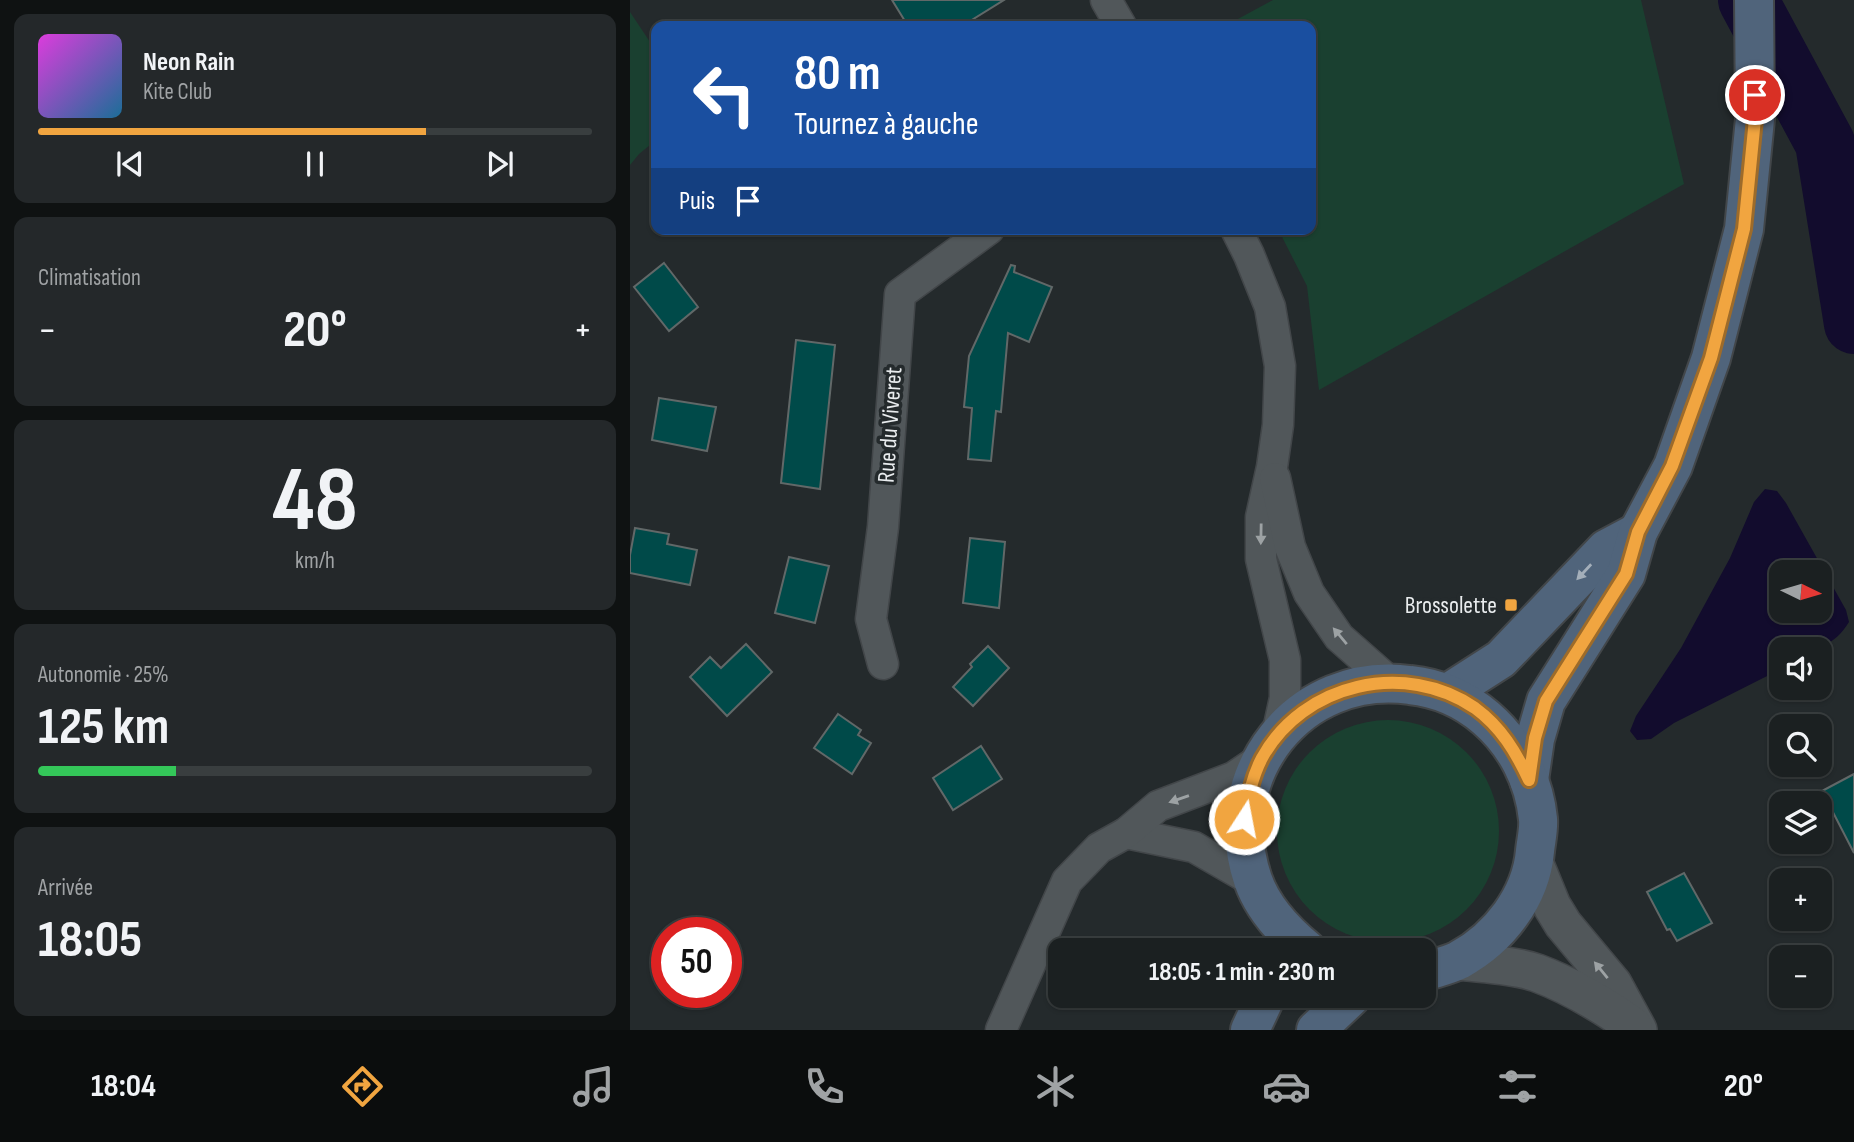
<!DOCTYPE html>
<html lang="fr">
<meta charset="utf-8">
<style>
body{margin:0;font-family:"Sofia Sans Condensed",sans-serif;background:#24282a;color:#f1f3f6;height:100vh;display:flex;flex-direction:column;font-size:26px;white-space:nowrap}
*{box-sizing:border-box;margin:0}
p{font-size:23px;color:#a0a3a5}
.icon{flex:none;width:38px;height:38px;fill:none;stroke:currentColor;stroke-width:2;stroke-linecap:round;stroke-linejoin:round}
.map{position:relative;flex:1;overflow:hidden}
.sheet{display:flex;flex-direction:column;gap:14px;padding:14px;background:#0f1212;width:630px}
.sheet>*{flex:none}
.hud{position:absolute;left:21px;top:21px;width:665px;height:214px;border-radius:14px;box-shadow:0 2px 5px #0004,0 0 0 2px #393e3f;background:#1a4fa0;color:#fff;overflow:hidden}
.needle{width:46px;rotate:95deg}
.tools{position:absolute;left:1139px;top:560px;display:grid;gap:14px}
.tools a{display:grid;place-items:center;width:63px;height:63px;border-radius:14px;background:#1b2021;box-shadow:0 2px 5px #0004,0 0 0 2px #393e3f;font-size:35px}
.speed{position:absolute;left:21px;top:917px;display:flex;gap:14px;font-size:35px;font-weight:700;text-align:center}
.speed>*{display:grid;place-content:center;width:91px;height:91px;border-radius:50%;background:#1b2021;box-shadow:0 2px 5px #0004,0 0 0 2px #393e3f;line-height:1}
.speed .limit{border:10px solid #d22;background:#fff;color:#111}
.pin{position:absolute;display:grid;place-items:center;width:60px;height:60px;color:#fff;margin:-30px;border:4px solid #fff;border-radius:50%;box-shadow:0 2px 7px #0007}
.me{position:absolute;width:77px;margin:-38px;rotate:11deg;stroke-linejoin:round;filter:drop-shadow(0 0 5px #0008)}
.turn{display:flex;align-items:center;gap:24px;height:147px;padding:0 28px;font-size:32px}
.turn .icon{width:91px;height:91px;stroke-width:2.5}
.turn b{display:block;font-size:49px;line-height:60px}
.then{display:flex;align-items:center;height:66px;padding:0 28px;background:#0003;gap:14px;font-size:26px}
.big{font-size:52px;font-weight:700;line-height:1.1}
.sheet .card{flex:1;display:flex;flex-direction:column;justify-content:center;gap:10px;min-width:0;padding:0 24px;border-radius:14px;background:#24282a}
.sheet .dial{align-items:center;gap:0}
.dial b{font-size:91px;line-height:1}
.song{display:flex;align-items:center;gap:21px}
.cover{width:84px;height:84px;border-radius:10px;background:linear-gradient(135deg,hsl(300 70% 55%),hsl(200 70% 35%))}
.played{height:7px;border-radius:4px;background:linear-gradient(90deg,#f1a540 70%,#393e3f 70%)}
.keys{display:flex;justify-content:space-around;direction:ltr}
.heat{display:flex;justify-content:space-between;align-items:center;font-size:38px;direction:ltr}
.charge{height:10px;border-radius:5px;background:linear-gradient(90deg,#34c759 25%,#393e3f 0)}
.trip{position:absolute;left:418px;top:938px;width:388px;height:70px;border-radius:14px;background:#1b2021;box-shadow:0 2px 5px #0004,0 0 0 2px #393e3f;font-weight:700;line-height:70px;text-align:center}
.tab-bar{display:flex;height:112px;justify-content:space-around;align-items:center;background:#0b0d0d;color:#a0a3a5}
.tab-bar .icon{width:49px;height:49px}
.tab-bar .on{color:#f1a540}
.tab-bar b{font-size:32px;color:#f1f3f6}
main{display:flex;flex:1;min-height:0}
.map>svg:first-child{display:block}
</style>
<main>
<section class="sheet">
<div class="card">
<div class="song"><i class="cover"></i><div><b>Neon Rain</b><p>Kite Club</p></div></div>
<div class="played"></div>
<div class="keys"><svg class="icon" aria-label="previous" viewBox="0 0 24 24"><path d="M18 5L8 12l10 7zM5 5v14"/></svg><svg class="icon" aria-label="pause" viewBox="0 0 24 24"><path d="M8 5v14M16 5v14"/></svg><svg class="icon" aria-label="next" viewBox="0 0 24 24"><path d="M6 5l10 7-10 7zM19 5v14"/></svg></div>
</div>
<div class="card"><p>Climatisation</p>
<div class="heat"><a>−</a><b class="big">20°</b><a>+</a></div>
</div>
<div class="card dial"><b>48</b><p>km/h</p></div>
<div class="card"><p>Autonomie · 25%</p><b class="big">125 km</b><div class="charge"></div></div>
<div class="card"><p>Arrivée</p><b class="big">18:05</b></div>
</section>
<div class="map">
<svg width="1224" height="1030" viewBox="0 0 1224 1030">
<rect width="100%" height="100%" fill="#242a2c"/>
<g fill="#1a4030">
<polygon points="643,0 1011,0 1054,184 689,390 677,286 648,229 681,229 681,26 595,26"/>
<polygon points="0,12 26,51 26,140 9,154 0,165"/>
<circle cx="758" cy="831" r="111"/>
</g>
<path fill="#120c2d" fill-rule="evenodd" d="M1135,489L1147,491L1156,503L1216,610L1219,622C1201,651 1182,649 1152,649L1151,669L1044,723L1021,739L1007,740L1000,731L1006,716L1051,648L1100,558L1124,502ZM1152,572H1190V611H1152Z"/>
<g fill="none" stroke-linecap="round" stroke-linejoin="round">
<polyline stroke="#120c2d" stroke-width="60" points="1118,0 1195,143 1224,324"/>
</g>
<g fill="#004a49" stroke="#616868" stroke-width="2">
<polygon points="262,0 374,0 332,26 278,26"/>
<polygon points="34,263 68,307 39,331 4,287"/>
<polygon points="381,265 385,266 384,272 422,287 399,342 378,333 371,412 366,411 361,461 338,459 342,408 334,407 339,356"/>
<polygon points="166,340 205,345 190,489 151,483"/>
<polygon points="29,398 86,407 77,451 22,440"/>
<polygon points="5,528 39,534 37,544 67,550 60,585 0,573 0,555"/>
<polygon points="340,538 375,542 369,608 333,603"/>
<polygon points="159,557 199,566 185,623 145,613"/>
<polygon points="116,644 142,672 97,716 60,677 80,657 91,668"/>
<polygon points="358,646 379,668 343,706 323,687 342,667 340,664"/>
<polygon points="208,714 231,730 228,735 241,743 222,774 184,748"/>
<polygon points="351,746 372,779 323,810 303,778"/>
<polygon points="1224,774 1224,853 1192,791"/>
<polygon points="1054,873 1082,923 1047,941 1040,929 1037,930 1017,892"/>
</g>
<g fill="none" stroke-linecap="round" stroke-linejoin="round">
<g stroke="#424649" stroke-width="33">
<g id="minor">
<polyline points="476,0 491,26"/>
<polyline points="606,229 619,255 640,307 650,366 648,425 642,467 631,517 631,559 655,660 655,698 647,735"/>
<polyline points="645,478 660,547 679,593 709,637 760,682"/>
<polyline points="253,664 241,619 253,527 270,294 359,229"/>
<polyline points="496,833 564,847 623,881"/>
<polyline points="371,1030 437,881 469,848 496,833 528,806 604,777 632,758"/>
</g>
</g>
<g stroke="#424649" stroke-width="40">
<g id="tertiary">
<polyline points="904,862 922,906 933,924 983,984 1008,1030"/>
<path d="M827,961C851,964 885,965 907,973C942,986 973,1005 1003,1026"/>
</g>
</g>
<g stroke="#424649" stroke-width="42">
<g id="secondary">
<polyline points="818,693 871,659 976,549 1008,532"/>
<polyline points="899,780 905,739 916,701 996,574 1008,532 1043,466 1081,358 1114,229 1125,119 1124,0"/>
<path d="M677,950C654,931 633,909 623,880C587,775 669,670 780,685C809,688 834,699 856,718C886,744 904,780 908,819C909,829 906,841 905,851C901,897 869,938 829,960C819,965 806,968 794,972"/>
<polyline points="620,1030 636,996"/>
<polyline points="686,1030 722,996"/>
</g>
</g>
<use href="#minor" stroke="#51575a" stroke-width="30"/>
<use href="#tertiary" stroke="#51575a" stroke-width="37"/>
<use href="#secondary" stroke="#50647b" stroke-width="38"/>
</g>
<defs><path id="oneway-solid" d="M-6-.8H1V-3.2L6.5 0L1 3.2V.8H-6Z" transform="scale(1.75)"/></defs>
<g fill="#9da2a4">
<use href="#oneway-solid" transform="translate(631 534) rotate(91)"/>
<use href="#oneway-solid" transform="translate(710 636) rotate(-130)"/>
<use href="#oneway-solid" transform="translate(549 799) rotate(161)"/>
<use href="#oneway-solid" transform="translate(971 970) rotate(-129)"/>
</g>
<use fill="#a4afba" href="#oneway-solid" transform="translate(954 572) rotate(133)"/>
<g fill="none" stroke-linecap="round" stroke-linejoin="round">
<g stroke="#9d6b2a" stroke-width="18">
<path id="route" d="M614,819C618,798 622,777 632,758C673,683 775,660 845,708C871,727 886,752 899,780L905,738L916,701L996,574L1008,532L1042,466L1081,358L1114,229L1125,119V95"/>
</g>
<use href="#route" stroke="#f1a540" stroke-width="12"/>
</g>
<rect fill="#f1a540" stroke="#242a2c" stroke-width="2.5" x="874" y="598" width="14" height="14" rx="3.5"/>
<g text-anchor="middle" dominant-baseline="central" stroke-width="7" stroke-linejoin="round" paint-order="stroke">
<g font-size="24" fill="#e9ecee" stroke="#242a2c">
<text transform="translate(260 425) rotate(-86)">Rue du Viveret</text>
</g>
<g font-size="24" fill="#e9ecee" stroke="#242a2c" text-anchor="end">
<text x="867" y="605">Brossolette</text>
</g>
</g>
</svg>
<div class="tools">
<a><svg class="needle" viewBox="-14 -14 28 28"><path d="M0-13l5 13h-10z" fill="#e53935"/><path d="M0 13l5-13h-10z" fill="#a0a3a5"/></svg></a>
<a><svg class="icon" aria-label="sound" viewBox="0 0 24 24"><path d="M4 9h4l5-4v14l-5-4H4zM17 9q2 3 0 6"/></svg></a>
<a><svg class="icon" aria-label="search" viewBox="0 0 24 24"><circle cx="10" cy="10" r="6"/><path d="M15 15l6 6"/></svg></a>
<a><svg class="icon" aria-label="layers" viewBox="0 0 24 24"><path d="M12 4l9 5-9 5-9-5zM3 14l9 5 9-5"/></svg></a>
<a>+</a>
<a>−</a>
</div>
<div class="speed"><div class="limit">50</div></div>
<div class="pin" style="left:1125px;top:95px;background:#d93025"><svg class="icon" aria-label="arrive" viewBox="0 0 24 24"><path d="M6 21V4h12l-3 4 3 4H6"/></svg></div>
<svg class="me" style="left:614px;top:819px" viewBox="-20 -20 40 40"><circle r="17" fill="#f1a540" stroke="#fff" stroke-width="3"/><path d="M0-11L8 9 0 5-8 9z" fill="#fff"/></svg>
<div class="trip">18:05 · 1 min · 230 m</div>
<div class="hud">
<div class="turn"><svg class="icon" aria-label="left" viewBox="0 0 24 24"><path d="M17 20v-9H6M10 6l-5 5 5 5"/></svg><div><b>80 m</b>Tournez à gauche</div></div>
<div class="then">Puis<svg class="icon" aria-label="arrive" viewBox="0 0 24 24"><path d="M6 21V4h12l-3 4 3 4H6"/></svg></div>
</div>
</div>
</main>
<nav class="tab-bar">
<b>18:04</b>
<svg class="icon on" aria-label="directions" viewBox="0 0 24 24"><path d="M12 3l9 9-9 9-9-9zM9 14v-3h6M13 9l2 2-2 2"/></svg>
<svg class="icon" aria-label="music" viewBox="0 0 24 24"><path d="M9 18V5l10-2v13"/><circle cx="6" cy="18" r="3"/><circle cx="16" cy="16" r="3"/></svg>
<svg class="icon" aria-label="phone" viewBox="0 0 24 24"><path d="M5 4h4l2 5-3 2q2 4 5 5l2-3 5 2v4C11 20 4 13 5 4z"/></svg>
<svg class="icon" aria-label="climate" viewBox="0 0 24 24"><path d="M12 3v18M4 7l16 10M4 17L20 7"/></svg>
<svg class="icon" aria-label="car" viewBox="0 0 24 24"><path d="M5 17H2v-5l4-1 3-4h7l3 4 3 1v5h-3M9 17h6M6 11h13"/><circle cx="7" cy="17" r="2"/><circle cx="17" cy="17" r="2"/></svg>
<svg class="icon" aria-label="filters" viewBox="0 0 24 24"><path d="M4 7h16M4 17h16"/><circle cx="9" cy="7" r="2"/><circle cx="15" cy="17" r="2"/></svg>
<b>20°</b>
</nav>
